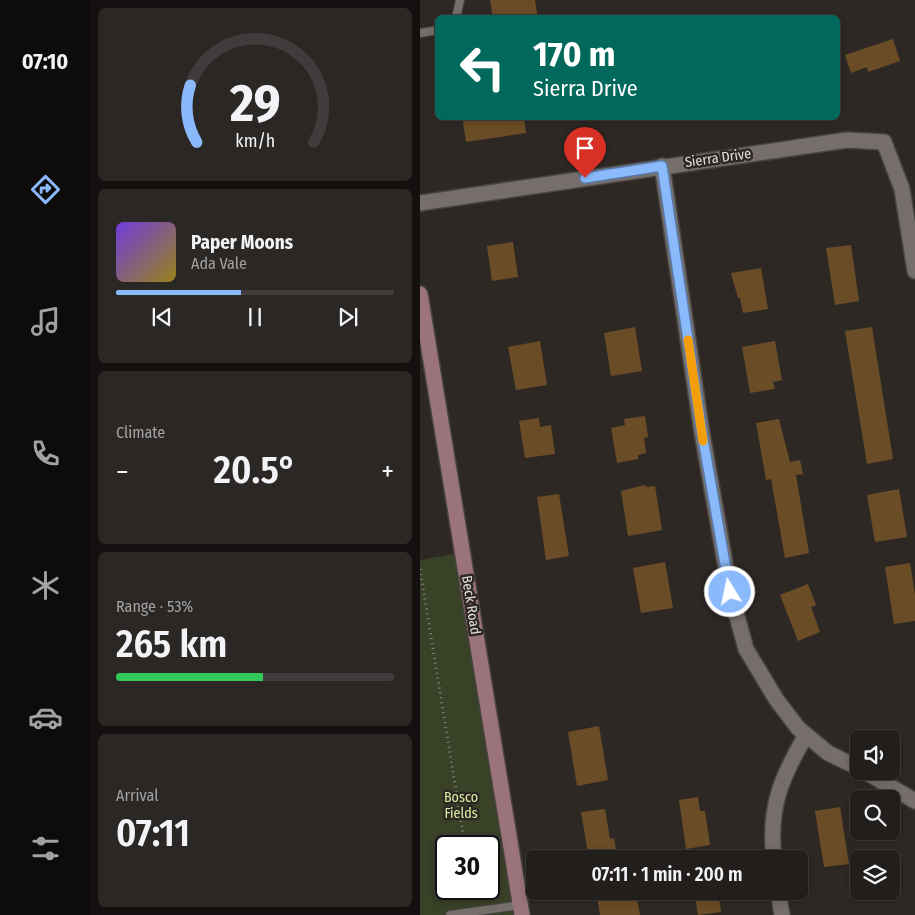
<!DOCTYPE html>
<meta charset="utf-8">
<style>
body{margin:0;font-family:"Fira Sans Condensed",sans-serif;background:#2a2725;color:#f1f3f6;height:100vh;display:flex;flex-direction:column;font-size:19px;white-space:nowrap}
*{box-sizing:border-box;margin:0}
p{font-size:16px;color:#a2a2a3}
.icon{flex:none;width:28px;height:28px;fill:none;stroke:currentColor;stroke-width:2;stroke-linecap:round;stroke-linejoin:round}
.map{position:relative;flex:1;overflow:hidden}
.details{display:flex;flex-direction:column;gap:8px;padding:8px;background:#13100f;width:330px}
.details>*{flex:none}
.guide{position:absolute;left:15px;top:15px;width:405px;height:105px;border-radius:8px;box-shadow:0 2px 8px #0003,0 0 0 1px #3f3c3b;background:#00695c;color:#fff;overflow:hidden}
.buttons{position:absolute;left:430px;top:730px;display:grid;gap:10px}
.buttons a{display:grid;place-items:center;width:50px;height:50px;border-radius:8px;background:#221e1c;box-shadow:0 2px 8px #0003,0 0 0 1px #3f3c3b;font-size:25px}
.speed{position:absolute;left:15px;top:835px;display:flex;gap:10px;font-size:25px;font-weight:700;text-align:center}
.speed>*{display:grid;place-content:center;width:65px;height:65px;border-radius:50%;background:#221e1c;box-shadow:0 2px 8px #0003,0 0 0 1px #3f3c3b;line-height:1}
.speed .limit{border:2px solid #111;border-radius:8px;background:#fff;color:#111}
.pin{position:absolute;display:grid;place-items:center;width:42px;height:42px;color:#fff;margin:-51px -21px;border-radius:50% 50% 50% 0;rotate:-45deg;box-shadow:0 0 5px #0007}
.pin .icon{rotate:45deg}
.me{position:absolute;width:55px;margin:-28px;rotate:350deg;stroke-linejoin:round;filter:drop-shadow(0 0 4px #0008)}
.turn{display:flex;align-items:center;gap:18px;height:105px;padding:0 15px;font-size:22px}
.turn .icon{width:65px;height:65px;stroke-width:2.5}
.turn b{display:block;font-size:35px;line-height:42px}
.big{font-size:38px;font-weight:600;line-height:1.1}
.details .tile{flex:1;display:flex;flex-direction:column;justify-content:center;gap:8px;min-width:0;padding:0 18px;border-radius:8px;background:#2a2725}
.details .dial{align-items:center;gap:0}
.dial svg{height:130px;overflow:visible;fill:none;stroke:#3f3c3b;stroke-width:7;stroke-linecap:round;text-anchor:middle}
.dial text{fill:#f1f3f6;stroke:none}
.song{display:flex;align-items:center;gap:15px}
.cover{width:60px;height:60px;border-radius:8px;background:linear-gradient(135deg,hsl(260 70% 55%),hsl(50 70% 35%))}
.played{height:5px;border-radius:2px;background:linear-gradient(90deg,#8bbafc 45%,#3f3c3b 45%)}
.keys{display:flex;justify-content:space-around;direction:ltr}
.heat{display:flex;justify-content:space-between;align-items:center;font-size:28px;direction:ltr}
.charge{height:8px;border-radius:4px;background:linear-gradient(90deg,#34c759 53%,#3f3c3b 0)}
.trip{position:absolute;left:106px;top:850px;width:282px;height:50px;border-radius:8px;background:#221e1c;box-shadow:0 2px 8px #0003,0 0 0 1px #3f3c3b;font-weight:600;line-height:50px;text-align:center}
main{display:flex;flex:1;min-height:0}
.tabs{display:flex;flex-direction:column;width:90px;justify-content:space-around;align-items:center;background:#0e0c0b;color:#a2a2a3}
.tabs .icon{width:35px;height:35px}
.tabs .active{color:#8bbafc}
.tabs b{font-size:22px;color:#f1f3f6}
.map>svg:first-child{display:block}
</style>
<main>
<nav class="tabs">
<b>07:10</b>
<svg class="icon active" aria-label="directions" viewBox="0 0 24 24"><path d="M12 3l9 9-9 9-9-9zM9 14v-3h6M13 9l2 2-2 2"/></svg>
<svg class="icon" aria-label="music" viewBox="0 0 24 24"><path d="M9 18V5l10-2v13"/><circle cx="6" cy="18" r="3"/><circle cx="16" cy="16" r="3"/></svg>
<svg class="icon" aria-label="phone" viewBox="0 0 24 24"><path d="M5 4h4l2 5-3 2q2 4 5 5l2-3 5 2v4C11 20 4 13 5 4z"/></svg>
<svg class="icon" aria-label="climate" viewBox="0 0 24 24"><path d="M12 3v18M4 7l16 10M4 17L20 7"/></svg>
<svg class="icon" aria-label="car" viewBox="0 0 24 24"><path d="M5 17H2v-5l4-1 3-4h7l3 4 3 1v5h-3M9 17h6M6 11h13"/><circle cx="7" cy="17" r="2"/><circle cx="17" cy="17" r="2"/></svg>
<svg class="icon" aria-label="filters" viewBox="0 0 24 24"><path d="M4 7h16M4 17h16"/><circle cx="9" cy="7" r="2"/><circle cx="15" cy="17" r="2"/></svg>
</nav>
<section class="details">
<div class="tile dial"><svg viewBox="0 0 100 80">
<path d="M14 69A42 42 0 1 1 86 69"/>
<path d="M14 69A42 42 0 0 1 10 34" stroke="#8bbafc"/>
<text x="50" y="56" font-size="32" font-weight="700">29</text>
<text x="50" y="72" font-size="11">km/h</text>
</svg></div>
<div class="tile">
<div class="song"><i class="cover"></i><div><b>Paper Moons</b><p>Ada Vale</p></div></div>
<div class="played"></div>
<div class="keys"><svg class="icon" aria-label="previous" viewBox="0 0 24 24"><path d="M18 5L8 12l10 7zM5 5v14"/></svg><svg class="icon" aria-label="pause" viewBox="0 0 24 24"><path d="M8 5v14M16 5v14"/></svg><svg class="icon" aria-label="next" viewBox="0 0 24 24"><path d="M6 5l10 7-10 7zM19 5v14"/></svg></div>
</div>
<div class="tile"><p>Climate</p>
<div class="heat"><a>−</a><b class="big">20.5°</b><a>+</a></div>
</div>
<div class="tile"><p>Range · 53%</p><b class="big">265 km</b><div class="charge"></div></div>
<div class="tile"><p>Arrival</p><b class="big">07:11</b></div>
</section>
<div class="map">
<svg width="495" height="915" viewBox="0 0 495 915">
<rect width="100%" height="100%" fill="#2e2825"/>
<path fill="#394127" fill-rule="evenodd" d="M40,553L100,915H0V560ZM26,846H69V889H26Z"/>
<g fill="#6a4d26">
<polygon points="70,0 115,0 118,18 73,18"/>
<polygon points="473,39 480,61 448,72 447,67 431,73 425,55"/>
<polygon points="65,118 104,118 106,133 46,142 43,121"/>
<polygon points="93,242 98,277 72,281 67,246"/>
<polygon points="431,245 439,301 415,305 406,248"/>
<polygon points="341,268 348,309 323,313 320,298 318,298 311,273"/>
<polygon points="215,327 222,371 191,376 184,333"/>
<polygon points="452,327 473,459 447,464 425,331"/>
<polygon points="120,341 127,385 96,390 88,347"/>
<polygon points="355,341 362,380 353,382 355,389 330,393 322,347"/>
<polygon points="225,416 228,437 224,438 226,453 218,455 218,459 197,463 191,428 205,425 204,419"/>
<polygon points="119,418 120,427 131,425 135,454 105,458 99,421"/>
<polygon points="359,419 370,462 380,460 383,474 376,475 389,553 365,558 351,479 346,480 336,423"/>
<polygon points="225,485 226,487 235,486 242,530 208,536 201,491"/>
<polygon points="479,489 487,537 455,542 447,495"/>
<polygon points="139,494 149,556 126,560 117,497"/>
<polygon points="245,562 253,608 221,613 213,568"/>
<polygon points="490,563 495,595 495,621 474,624 465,567"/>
<polygon points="388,584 396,605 391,607 400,632 378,641 360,595"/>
<polygon points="179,726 188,780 157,786 148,732"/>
<polygon points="278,797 280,811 285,811 290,845 266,849 259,800"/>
<polygon points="420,807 429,864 404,867 395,811"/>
<polygon points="185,809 190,839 194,838 197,855 169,859 161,812"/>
<polygon points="176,891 207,891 208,900 217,898 220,915 180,915"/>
<polygon points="274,891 298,891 301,912 278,915"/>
</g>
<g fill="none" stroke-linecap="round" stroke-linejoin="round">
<g stroke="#474340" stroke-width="10">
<g id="lane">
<polyline points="36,18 40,0"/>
<polyline points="0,33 18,30"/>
<polyline points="30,915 100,905"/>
</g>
</g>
<g stroke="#474340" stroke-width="18">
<g id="street">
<polyline points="242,166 282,433 310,591 326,649 356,699 378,728 408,753 439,768"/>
<polyline points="0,203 427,140 464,142 482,189 495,271"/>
<polyline points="444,771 495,801"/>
<path d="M354,859C348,808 361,778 386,735"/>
<polyline points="358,891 362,915"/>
</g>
</g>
<g stroke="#474340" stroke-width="18">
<polyline id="secondary" points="0,294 102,915"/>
</g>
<g stroke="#87827f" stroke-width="3" stroke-dasharray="1 4" stroke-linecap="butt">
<polyline points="0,569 45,846"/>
<polyline points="52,889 54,900"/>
</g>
<use href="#lane" stroke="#766e6b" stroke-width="8"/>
<use href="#street" stroke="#766e6b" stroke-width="15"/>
<use href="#secondary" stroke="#9b737a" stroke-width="15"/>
</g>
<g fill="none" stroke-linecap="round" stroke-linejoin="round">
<g stroke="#5a79a4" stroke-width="12">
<polyline id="route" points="165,178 242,166 282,433 310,592"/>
</g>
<use href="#route" stroke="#8bbafc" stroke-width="9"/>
<polyline stroke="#f59e0b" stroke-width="9" points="268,340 283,441"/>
</g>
<g text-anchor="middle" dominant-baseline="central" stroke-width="5" stroke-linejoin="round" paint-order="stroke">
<g font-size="14" fill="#e4e0de" stroke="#2e2825">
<text transform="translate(298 158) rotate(-8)">Sierra Drive</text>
<text transform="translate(51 605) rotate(81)">Beck Road</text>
</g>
<g font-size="14" fill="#d8eda3" stroke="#2e2825">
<text x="41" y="797">Bosco<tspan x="41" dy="16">Fields</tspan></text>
</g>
</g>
</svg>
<div class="buttons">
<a><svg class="icon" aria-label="sound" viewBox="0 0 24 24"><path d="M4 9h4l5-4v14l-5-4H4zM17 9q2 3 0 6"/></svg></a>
<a><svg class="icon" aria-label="search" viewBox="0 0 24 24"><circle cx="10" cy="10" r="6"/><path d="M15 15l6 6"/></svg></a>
<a><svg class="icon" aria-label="layers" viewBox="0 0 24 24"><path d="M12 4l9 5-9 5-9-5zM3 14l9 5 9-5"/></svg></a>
</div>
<div class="speed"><div class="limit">30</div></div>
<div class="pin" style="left:165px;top:178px;background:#d93025"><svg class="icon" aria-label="arrive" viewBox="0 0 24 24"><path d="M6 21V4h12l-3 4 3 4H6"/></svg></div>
<svg class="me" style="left:310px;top:592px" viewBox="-20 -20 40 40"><circle r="17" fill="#8bbafc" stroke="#fff" stroke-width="3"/><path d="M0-11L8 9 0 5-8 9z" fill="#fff"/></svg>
<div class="trip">07:11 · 1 min · 200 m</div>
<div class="guide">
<div class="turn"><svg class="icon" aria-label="left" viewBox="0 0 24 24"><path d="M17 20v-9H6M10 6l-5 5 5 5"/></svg><div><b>170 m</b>Sierra Drive</div></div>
</div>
</div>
</main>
